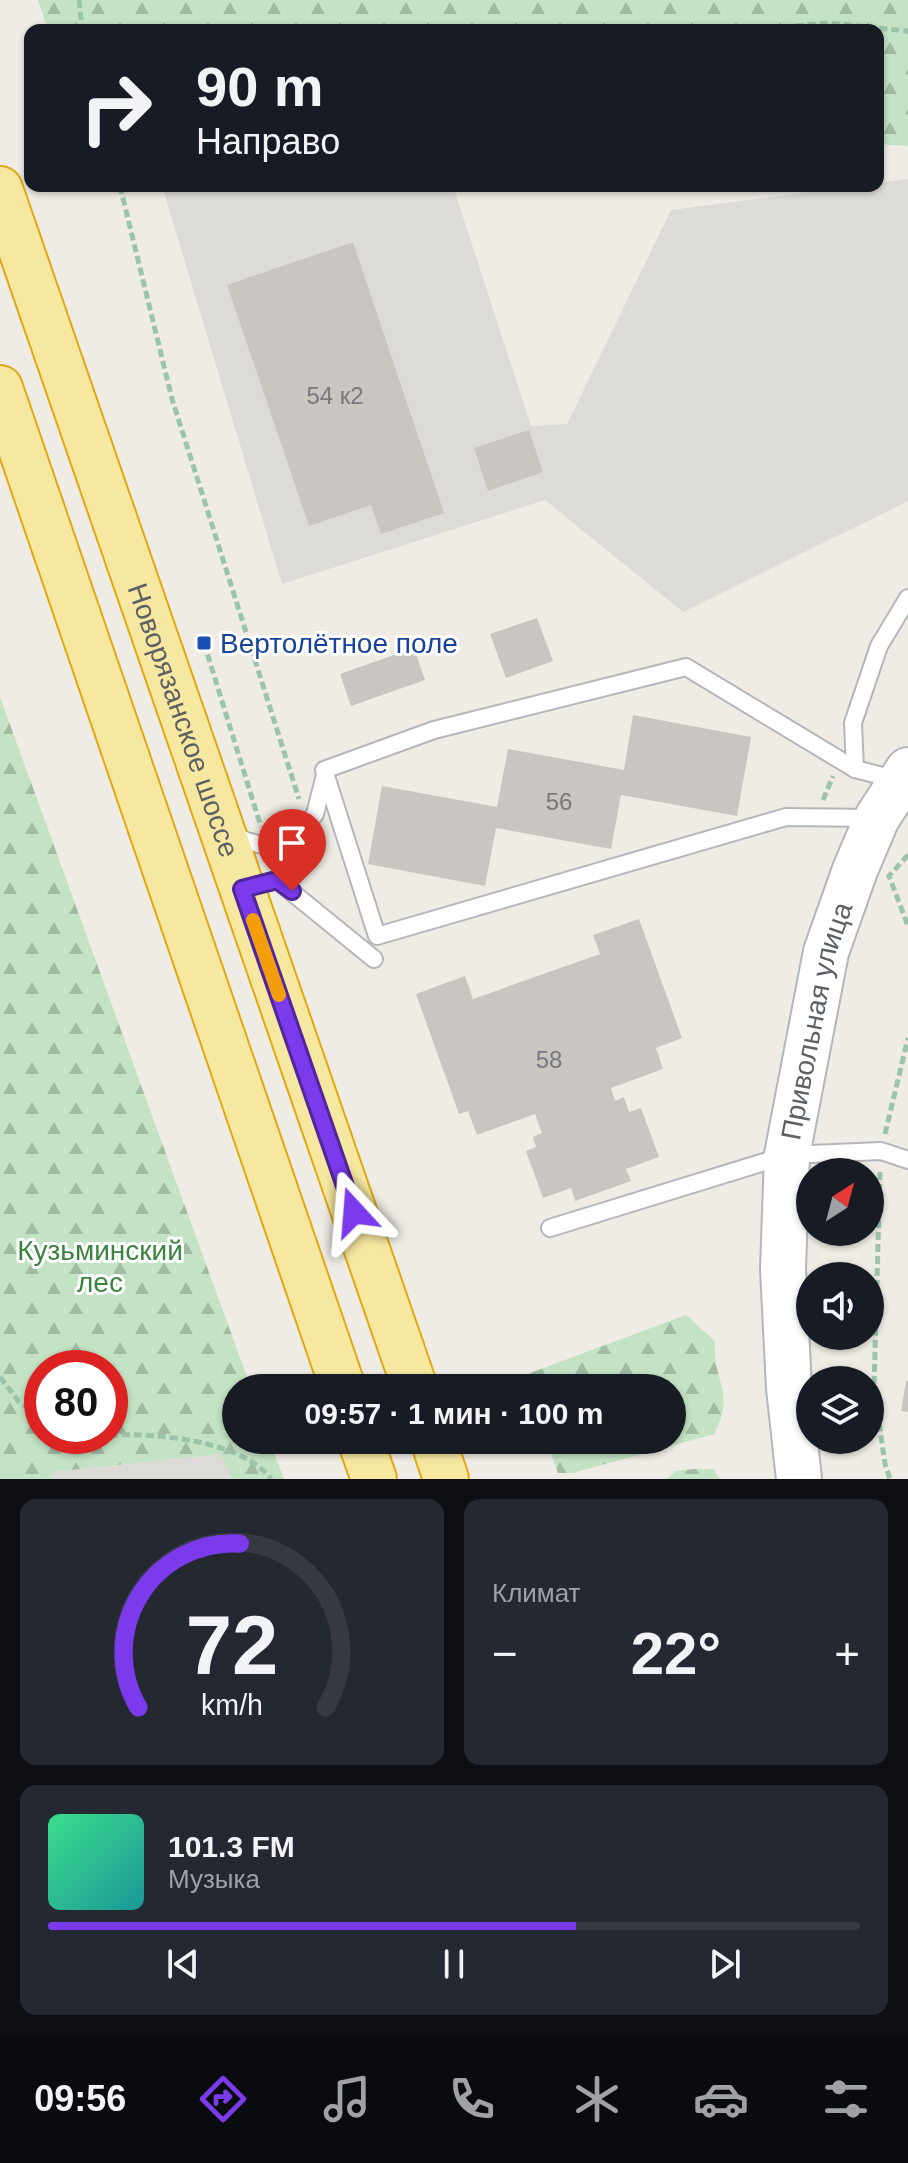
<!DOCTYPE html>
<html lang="ru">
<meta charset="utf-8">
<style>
body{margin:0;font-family:Arial,sans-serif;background:#242831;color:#f1f3f6;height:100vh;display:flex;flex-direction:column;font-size:30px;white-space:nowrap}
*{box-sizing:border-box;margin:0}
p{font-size:26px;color:#9ea1a6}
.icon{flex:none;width:44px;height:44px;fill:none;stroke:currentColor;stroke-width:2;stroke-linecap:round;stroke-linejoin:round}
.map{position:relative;height:1479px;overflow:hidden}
.drawer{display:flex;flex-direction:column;gap:20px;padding:20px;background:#0d0f14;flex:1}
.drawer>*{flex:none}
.banner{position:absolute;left:24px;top:24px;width:860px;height:168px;border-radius:16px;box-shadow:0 2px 6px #0004;background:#171b24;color:#f1f3f6;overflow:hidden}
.needle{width:52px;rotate:36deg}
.fabs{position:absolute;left:796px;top:1158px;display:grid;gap:16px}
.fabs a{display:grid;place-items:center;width:88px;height:88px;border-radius:50%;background:#171b24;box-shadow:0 2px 6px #0004;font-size:40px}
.speed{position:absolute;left:24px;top:1350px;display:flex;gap:16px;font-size:40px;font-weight:700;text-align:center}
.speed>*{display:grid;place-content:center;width:104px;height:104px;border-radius:50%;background:#171b24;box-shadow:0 2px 6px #0004;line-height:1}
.speed .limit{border:12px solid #d22;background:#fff;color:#111}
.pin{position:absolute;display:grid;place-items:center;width:68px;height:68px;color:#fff;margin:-82px -34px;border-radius:50% 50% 50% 0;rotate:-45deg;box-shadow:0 0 8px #0007}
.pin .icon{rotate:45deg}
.me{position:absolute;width:88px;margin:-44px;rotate:341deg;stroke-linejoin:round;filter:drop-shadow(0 0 6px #0008)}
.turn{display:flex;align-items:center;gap:28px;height:168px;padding:0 40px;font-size:36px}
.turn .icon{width:104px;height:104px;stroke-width:2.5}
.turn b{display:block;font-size:56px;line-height:68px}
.big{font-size:60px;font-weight:700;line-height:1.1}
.drawer .tile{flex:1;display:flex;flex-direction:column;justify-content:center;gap:12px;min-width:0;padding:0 28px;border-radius:16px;background:#242831}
.drawer .dial{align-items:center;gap:0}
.dial svg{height:208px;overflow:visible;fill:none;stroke:#363941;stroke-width:7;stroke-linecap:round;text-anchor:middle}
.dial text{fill:#f1f3f6;stroke:none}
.song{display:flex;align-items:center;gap:24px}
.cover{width:96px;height:96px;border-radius:12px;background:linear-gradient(135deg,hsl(150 70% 55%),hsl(180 70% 35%))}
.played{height:8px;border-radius:4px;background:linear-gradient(90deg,#7c3aed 65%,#363941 65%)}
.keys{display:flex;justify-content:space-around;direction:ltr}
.heat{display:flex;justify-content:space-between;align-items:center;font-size:44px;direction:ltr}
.drawer .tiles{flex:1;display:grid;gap:20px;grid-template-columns:1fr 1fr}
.tile:last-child{grid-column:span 2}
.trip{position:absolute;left:222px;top:1374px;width:464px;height:80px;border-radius:40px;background:#171b24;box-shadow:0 2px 6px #0004;font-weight:700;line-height:80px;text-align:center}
.tab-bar{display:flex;height:128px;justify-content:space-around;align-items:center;background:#090b0e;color:#9ea1a6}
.tab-bar .icon{width:56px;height:56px}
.tab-bar .current{color:#7c3aed}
.tab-bar b{font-size:36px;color:#f1f3f6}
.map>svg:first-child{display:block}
</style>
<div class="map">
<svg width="908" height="1479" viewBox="0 0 908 1479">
<defs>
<pattern id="forest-firs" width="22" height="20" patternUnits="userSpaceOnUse" patternTransform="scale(2)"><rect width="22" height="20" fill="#c3e3c4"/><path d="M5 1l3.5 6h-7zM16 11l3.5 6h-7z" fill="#a2bba3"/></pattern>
</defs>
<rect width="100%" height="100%" fill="#eeece5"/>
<g fill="#dddbd7">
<polygon points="908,179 908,501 683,612 545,500 282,584 162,186 453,186 531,426 567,424 671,210 856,186 878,186 878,183"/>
<polygon points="220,1454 232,1479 53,1479 51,1472"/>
</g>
<g fill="url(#forest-firs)" fill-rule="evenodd">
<polygon points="38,0 908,0 908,146 878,144 878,30 48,30"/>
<path d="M0,697L251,1388H236V1440H269L284,1479H232L220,1454L52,1472L53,1479H0ZM42,1368H110V1436H42Z"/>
<path d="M686,1315L715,1341C712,1383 737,1391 714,1434L573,1473H558L546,1440H672V1388H527L522,1376Z"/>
<polygon points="694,1469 713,1469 720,1479 667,1479 675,1471"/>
</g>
<g fill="#c9c6c2">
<polygon points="353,242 444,513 381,534 371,505 309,526 227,285"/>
<polygon points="529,430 543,472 488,491 474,448"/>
<polygon points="537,618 553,661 506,678 490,634"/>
<polygon points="414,648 425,680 351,706 340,674"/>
<polygon points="633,715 751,737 737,816 621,795 611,849 496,828 485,886 368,864 382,786 497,807 508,749 624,770"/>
<polygon points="639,919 682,1038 656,1048 663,1069 611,1088 615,1101 624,1097 629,1112 641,1108 659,1157 626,1169 631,1181 575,1201 571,1188 543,1198 526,1151 536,1147 533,1137 542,1133 535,1114 477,1135 468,1111 459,1114 416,994 465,976 473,999 600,954 593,935"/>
<polygon points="906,1381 908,1381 908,1412 901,1411"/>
</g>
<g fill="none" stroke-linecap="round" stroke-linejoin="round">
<g stroke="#b5b6ba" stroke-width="20">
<g id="service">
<polyline points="855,769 853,723 879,646 908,598"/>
<polyline points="872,818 786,817 377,936 324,770 434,730 686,667 855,769 898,780"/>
<polyline points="230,831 246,841 267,846 296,836 315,814 325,775"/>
<polyline points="245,889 277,880 374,959"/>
<polyline points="550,1228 787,1155 881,1151 908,1160"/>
</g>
</g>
<g stroke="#b3b6bb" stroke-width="48">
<g id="secondary">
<path id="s1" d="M799,1479L789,1388L783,1269L787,1155L826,952L855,870L877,818L908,770"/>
</g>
</g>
<g stroke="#e1a911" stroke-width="48">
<g id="trunk">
<path id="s2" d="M0,189L415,1388"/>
<polyline points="0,388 343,1388"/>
<polyline points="360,1440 374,1479"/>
<polyline points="433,1440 446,1479"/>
</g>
</g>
<g stroke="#9cc4aa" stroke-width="5" stroke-dasharray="8 4" stroke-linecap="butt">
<polyline points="79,0 82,30"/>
<polyline points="748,30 828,23 908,31"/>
<polyline points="120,186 172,399 299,799"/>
<polyline points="204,643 261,827"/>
<polyline points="823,800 833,776"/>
<polyline points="908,855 889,876 908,926"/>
<polyline points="885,1134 908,1038"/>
<polyline points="880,1172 874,1388 885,1464 890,1479"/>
<polyline points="0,1377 19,1402 42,1416"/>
<path d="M110,1435C155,1433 242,1440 271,1479"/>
</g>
<use href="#service" stroke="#fff" stroke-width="16"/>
<use href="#secondary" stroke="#fff" stroke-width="44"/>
<use href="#trunk" stroke="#f7e8a1" stroke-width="44"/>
</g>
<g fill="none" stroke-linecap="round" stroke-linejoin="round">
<g stroke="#51269a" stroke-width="20">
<polyline id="route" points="292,891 277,880 242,889 354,1212"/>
</g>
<use href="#route" stroke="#7c3aed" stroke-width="14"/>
<polyline stroke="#f59e0b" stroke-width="14" points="253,920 279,995"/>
</g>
<rect fill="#1a4fb4" stroke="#fff" stroke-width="3" x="196" y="635" width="16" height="16" rx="4"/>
<g text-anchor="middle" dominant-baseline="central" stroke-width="6" stroke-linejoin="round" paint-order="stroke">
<g font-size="24" fill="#77797c">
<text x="335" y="395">54 к2</text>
<text x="559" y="801">56</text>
<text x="549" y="1059">58</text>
</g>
<g font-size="28" fill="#164399" stroke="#fff" text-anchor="start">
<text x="220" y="643">Вертолётное поле</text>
</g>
<g font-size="28" fill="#5c5f64" stroke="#fff">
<text stroke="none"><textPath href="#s2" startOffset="562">Новорязанское шоссе</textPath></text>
<text stroke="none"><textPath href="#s1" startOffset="462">Привольная улица</textPath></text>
</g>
<g font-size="28" fill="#3c8342" stroke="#fff">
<text x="100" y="1250">Кузьминский<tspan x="100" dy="32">лес</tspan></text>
</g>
</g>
</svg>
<div class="fabs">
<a><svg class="needle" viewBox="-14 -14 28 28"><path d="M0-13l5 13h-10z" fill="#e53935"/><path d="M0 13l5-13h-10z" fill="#9ea1a6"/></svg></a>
<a><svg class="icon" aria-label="sound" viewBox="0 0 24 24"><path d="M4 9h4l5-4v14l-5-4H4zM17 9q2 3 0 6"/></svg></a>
<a><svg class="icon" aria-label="layers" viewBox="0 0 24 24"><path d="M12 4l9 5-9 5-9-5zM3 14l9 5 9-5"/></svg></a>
</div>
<div class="speed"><div class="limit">80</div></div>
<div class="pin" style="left:292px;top:891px;background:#d93025"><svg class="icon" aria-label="arrive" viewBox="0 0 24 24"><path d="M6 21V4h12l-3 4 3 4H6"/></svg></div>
<svg class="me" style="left:354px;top:1212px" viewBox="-20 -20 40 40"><path d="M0-17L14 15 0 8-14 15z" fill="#7c3aed" stroke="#fff" stroke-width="4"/></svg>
<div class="trip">09:57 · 1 мин · 100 m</div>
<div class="banner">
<div class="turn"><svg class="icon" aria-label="right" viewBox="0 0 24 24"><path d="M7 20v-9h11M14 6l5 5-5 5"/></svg><div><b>90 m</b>Направо</div></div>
</div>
</div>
<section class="drawer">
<div class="tiles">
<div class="tile dial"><svg viewBox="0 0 100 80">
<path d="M14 69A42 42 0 1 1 86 69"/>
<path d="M14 69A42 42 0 0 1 53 6" stroke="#7c3aed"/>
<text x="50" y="56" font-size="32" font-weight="700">72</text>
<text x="50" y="72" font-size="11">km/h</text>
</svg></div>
<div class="tile"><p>Климат</p>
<div class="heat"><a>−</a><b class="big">22°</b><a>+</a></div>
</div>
<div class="tile">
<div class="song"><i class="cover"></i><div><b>101.3 FM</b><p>Музыка</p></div></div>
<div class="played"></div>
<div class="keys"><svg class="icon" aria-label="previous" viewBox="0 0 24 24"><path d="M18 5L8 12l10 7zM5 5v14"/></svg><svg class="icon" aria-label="pause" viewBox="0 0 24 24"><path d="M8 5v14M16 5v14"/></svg><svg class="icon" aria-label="next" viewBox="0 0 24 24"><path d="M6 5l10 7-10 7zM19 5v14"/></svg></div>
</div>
</div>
</section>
<nav class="tab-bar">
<b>09:56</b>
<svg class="icon current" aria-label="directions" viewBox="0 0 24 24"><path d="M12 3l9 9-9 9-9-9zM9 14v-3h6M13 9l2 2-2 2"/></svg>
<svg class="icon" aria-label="music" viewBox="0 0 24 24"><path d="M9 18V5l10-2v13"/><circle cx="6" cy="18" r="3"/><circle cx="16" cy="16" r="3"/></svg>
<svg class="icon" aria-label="phone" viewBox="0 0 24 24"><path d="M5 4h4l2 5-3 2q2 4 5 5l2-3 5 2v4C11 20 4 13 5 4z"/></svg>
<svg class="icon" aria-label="climate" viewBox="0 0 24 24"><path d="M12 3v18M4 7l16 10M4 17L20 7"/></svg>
<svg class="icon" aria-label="car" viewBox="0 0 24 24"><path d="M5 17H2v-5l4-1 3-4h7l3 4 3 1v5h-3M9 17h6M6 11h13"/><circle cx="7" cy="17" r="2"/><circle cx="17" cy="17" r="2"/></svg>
<svg class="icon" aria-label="filters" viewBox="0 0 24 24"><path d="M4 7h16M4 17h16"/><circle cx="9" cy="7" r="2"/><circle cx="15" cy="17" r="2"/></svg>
</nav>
